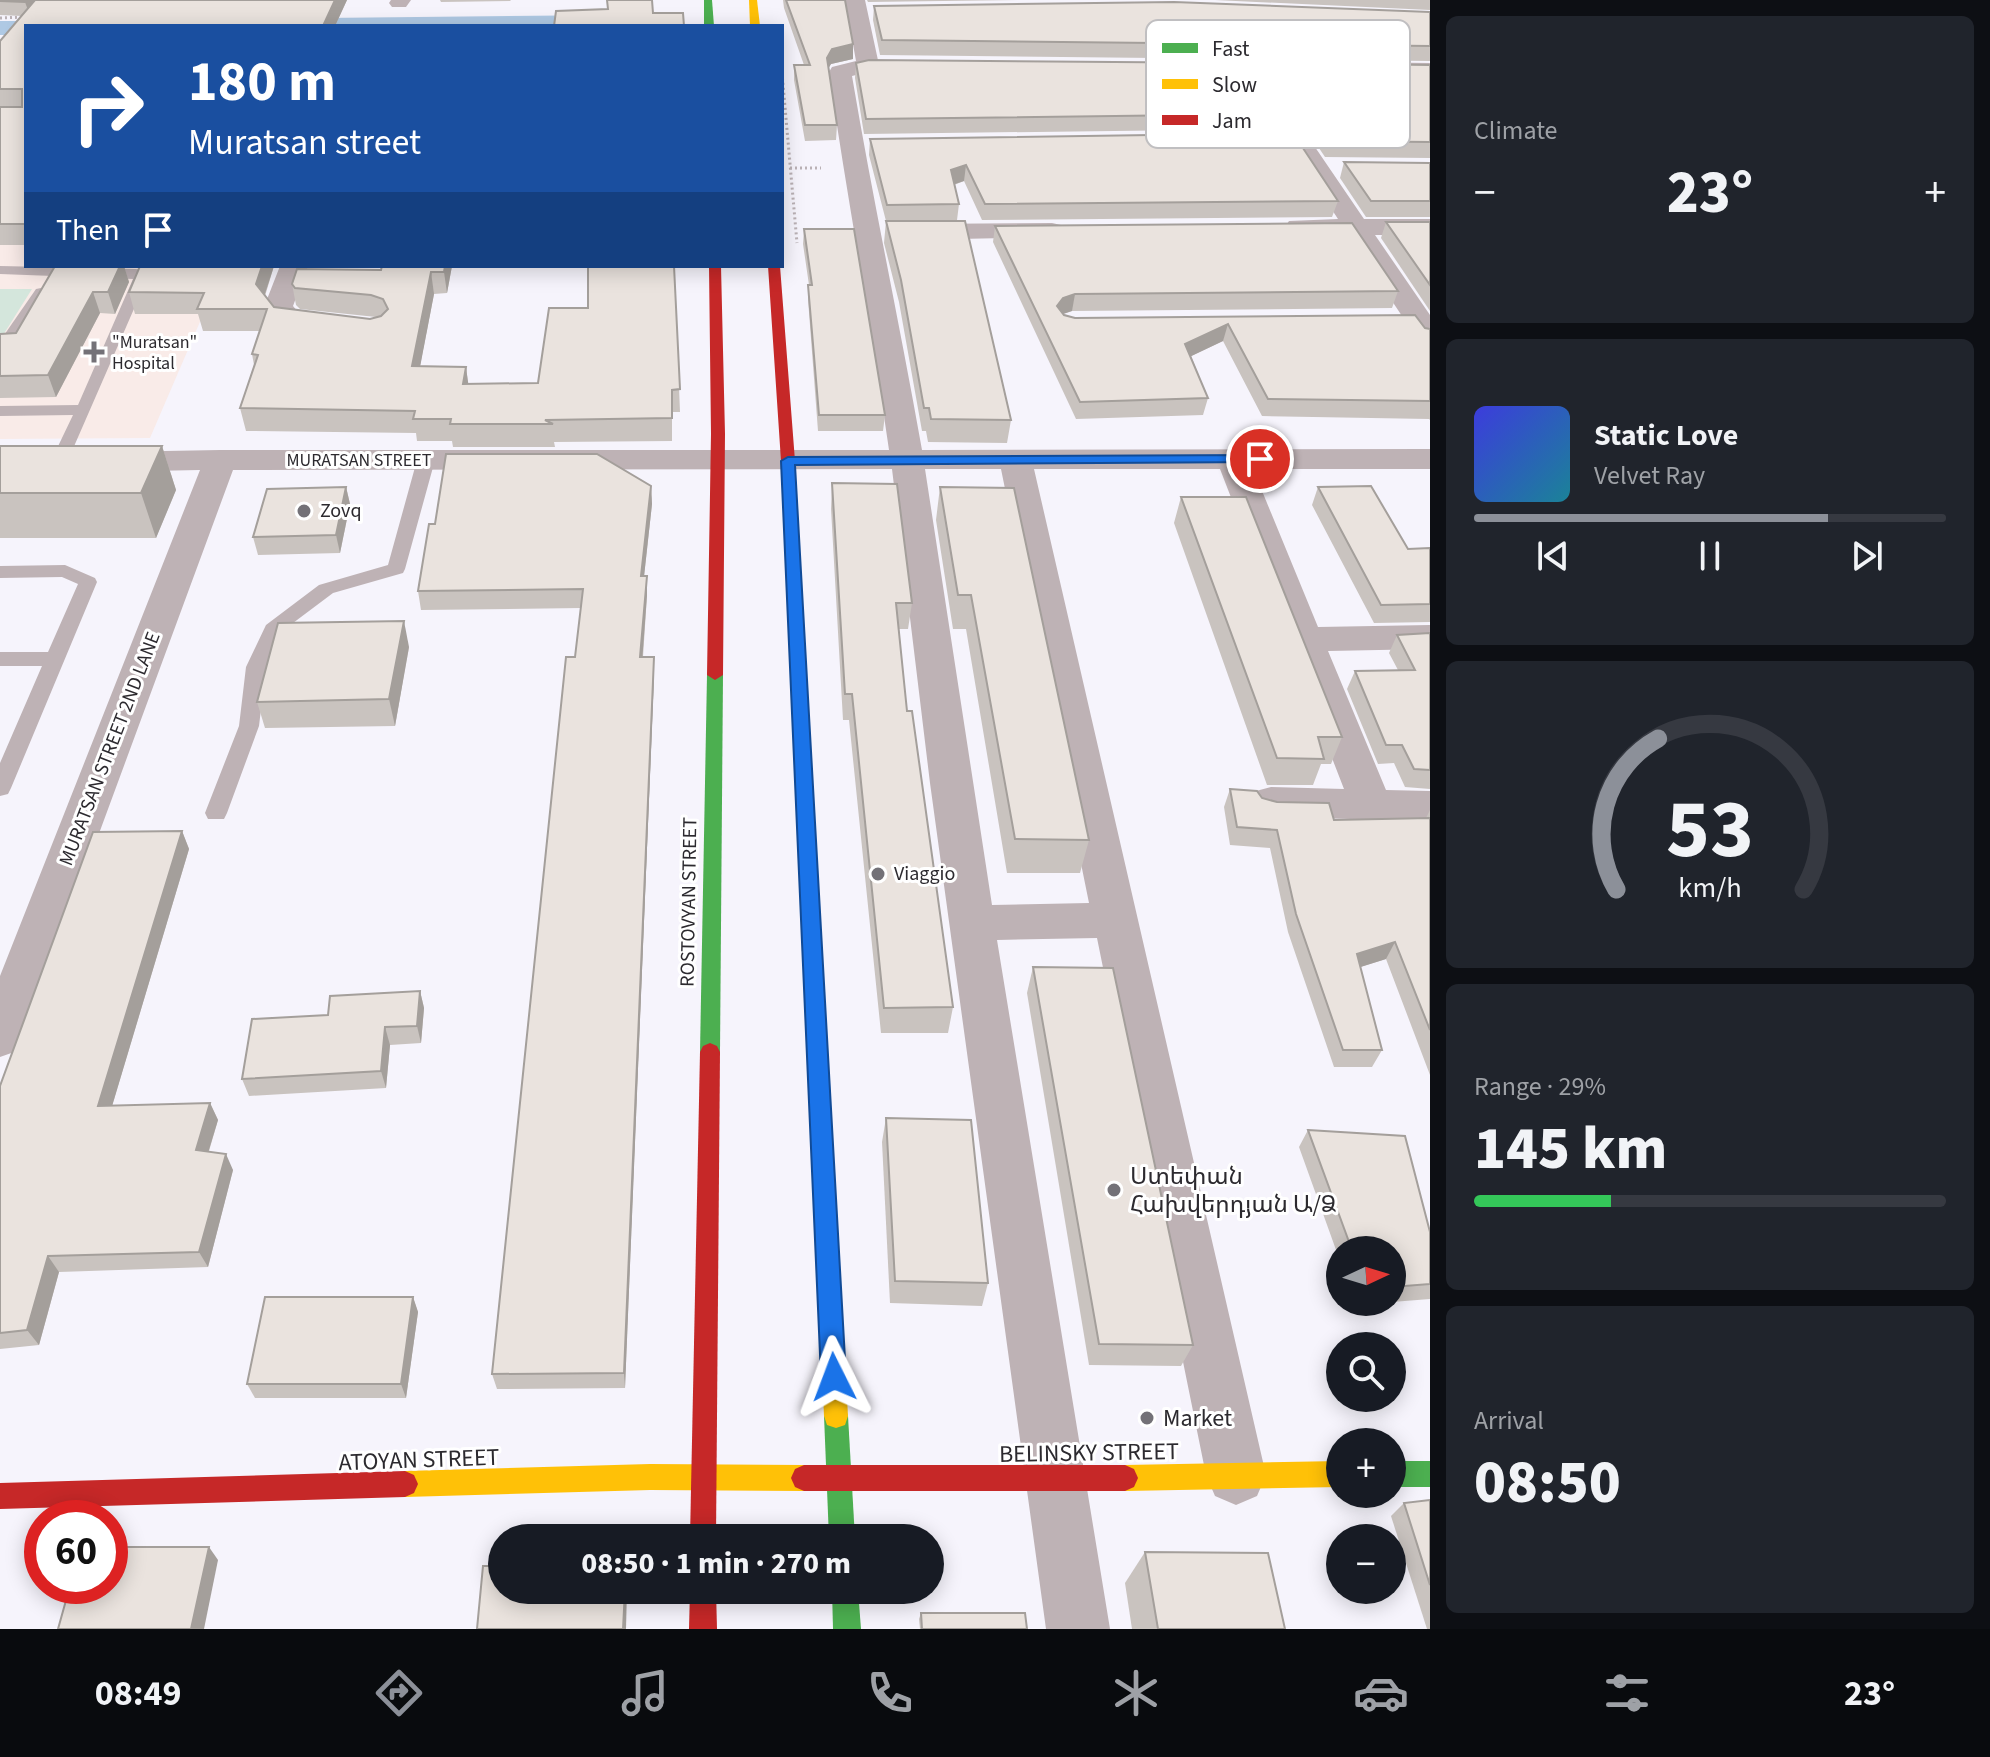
<!DOCTYPE html>
<meta charset="utf-8">
<style>
body{margin:0;font-family:"Source Sans 3","Noto Sans Armenian",sans-serif;background:#20242c;color:#f1f3f6;height:100vh;display:flex;flex-direction:column;font-size:30px;white-space:nowrap}
*{box-sizing:border-box;margin:0}
p{font-size:26px;color:#9ea1a6}
.icon{flex:none;width:44px;height:44px;fill:none;stroke:currentColor;stroke-width:2;stroke-linecap:round;stroke-linejoin:round}
.map{position:relative;flex:1;overflow:hidden}
.drawer{display:flex;flex-direction:column;gap:16px;padding:16px;background:#0d0f14;width:560px}
.drawer>*{flex:none}
.top-card{position:absolute;left:24px;top:24px;width:760px;height:244px;border-radius:0px;box-shadow:0 4px 20px #0003;background:#1a4fa0;color:#fff;overflow:hidden}
.needle{width:52px;rotate:86deg}
.fabs{position:absolute;left:1326px;top:1236px;display:grid;gap:16px}
.fabs a{display:grid;place-items:center;width:80px;height:80px;border-radius:50%;background:#171b24;box-shadow:0 4px 20px #0003;font-size:40px}
.speed{position:absolute;left:24px;top:1500px;display:flex;gap:16px;font-size:40px;font-weight:700;text-align:center}
.speed>*{display:grid;place-content:center;width:104px;height:104px;border-radius:50%;background:#171b24;box-shadow:0 4px 20px #0003;line-height:1}
.speed .limit{border:12px solid #d22;background:#fff;color:#111}
.pin{position:absolute;display:grid;place-items:center;width:68px;height:68px;color:#fff;margin:-34px;border:4px solid #fff;border-radius:50%;box-shadow:0 2px 8px #0007}
.me{position:absolute;width:88px;margin:-44px;rotate:357deg;stroke-linejoin:round;filter:drop-shadow(0 0 6px #0008)}
.turn{display:flex;align-items:center;gap:28px;height:168px;padding:0 32px;font-size:36px}
.turn .icon{width:104px;height:104px;stroke-width:2.5}
.turn b{display:block;font-size:56px;line-height:68px}
.then{display:flex;align-items:center;height:76px;padding:0 32px;background:#0003;gap:16px;font-size:30px}
.big{font-size:60px;font-weight:800;line-height:1.1}
.drawer .tile{flex:1;display:flex;flex-direction:column;justify-content:center;gap:12px;min-width:0;padding:0 28px;border-radius:12px;background:#20242c}
.drawer .dial{align-items:center;gap:0}
.dial svg{height:208px;overflow:visible;fill:none;stroke:#363941;stroke-width:7;stroke-linecap:round;text-anchor:middle}
.dial text{fill:#f1f3f6;stroke:none}
.song{display:flex;align-items:center;gap:24px}
.cover{width:96px;height:96px;border-radius:12px;background:linear-gradient(135deg,hsl(240 70% 55%),hsl(190 70% 35%))}
.played{height:8px;border-radius:4px;background:linear-gradient(90deg,#8c9099 75%,#363941 75%)}
.keys{display:flex;justify-content:space-around;direction:ltr}
.heat{display:flex;justify-content:space-between;align-items:center;font-size:44px;direction:ltr}
.charge{height:12px;border-radius:6px;background:linear-gradient(90deg,#34c759 29%,#363941 0)}
.trip{position:absolute;left:488px;top:1524px;width:456px;height:80px;border-radius:40px;background:#171b24;box-shadow:0 4px 20px #0003;font-weight:800;line-height:80px;text-align:center}
.menu{display:flex;height:128px;justify-content:space-around;align-items:center;background:#090b0e;color:#9ea1a6}
.menu .icon{width:56px;height:56px}
.menu .on{color:#8c9099}
.menu b{font-size:36px;color:#f1f3f6}
main{display:flex;flex:1;min-height:0}
.map>svg:first-child{display:block}
</style>
<main>
<div class="map">
<svg width="1430" height="1629" viewBox="0 0 1430 1629">
<rect width="100%" height="100%" fill="#f6f4fc"/>
<polygon fill="#f9ebe8" points="26,202 26,266 224,266 150,438 0,439 0,203"/>
<polygon fill="#d4e6dc" points="0,289 32,289 0,340"/>
<g fill="none" stroke-linecap="round" stroke-linejoin="round">
<g fill="#afc9e4" fill-rule="evenodd">
<polygon points="616,15 624,17 628,22 625,26 219,26 223,21 231,19"/>
<polygon points="0,21 26,21 36,26 26,26 26,35 0,35"/>
</g>
<g stroke="#bab1b5" stroke-width="3" stroke-dasharray="2 3" stroke-linecap="butt">
<polyline points="0,18 25,17"/>
<polyline points="782,73 797,243"/>
<polyline points="790,168 821,168"/>
</g>
<g fill="#beb2b5" fill-rule="evenodd">
<polygon points="0,266 136,269 141,270 147,279 65,467 53,467 50,463 73,415 0,416 0,406 78,405 133,279 0,274"/>
<polygon points="41,288 48,292 6,356 0,358 0,341 36,289"/>
<polygon points="426,455 435,460 405,569 403,573 333,593 281,632 266,667 259,726 227,813 224,819 208,819 205,813 239,726 246,667 266,625 319,585 388,565 417,460"/>
<polygon points="65,565 95,578 97,582 11,788 8,794 0,796 0,763 42,666 0,666 0,652 48,652 78,584 62,577 0,578 0,566"/>
</g>
<g fill="#beb2b5" fill-rule="evenodd">
<polygon points="391,0 411,0 406,7 392,7 389,3"/>
<path d="M845,0H865L879,65L876,70L852,76C873,201 900,325 922,450L1430,449V469H1253L1318,627L1430,625V649L1328,651L1386,790L1430,791V821L1271,817L1256,813L1250,802L1256,791L1271,787L1344,789L1220,469H1034L1266,1475L1257,1496L1236,1505L1215,1496L1206,1475L1097,938L997,940L1110,1629H1046L930,783L892,469L233,470L24,1037L17,1051L0,1057V976L200,470L0,474V454L220,450H889C871,323 847,198 829,72L832,67L856,61ZM925,469H1001L1089,903L992,905Z"/>
<polygon points="1191,60 1430,63 1430,77 1266,75 1364,219 1430,219 1430,235 1375,235 1430,315 1430,346 1420,343 1348,235 1289,233 1285,227 1289,221 1338,219 1243,74 1183,72 1180,67 1183,62"/>
<polygon points="1052,223 1061,225 1065,231 1061,237 910,240 901,238 897,232 901,226 910,224"/>
<polygon points="280,266 308,266 293,306 298,312 339,318 344,324 339,330 329,333 279,326 264,307"/>
</g>
<g fill="#4caf50" fill-rule="evenodd">
<polygon points="704,0 712,0 714,26 704,26"/>
<polygon points="715,670 723,675 720,1052 717,1058 710,1061 703,1058 700,1052 707,675"/>
<polygon points="836,1404 845,1407 848,1416 855,1538 829,1538 824,1416 827,1407"/>
<rect x="1392" y="1461" width="38" height="26"/>
<polygon points="832,1590 858,1590 861,1629 833,1629"/>
</g>
<g fill="#ffc107" fill-rule="evenodd">
<polygon points="749,0 757,0 760,26 750,26"/>
<polygon points="808,856 815,858 817,863 848,1416 845,1425 836,1428 827,1425 824,1416 799,863 801,858"/>
<polygon points="1340,1461 1340,1487 1125,1491 1116,1487 1112,1478 1116,1469 1125,1465"/>
<polygon points="650,1464 804,1465 813,1469 817,1478 813,1487 804,1491 650,1490 405,1497 396,1493 392,1484 396,1475 405,1471"/>
</g>
<g fill="#c62828" fill-rule="evenodd">
<polygon points="709,266 721,266 725,434 723,675 715,680 707,675 711,434"/>
<polygon points="768,266 780,266 795,461 817,863 815,868 801,868 799,863 781,461"/>
<polygon points="710,1043 717,1046 720,1052 716,1538 690,1538 700,1052 703,1046"/>
<polygon points="804,1465 1125,1465 1134,1469 1138,1478 1134,1487 1125,1491 804,1491 795,1487 791,1478 795,1469"/>
<polygon points="405,1471 414,1475 418,1484 414,1493 405,1497 0,1509 0,1483"/>
<polygon points="690,1590 716,1590 717,1629 689,1629"/>
</g>
</g>
<g fill="#c9c3bf">
<polygon points="0,0 347,0 335,26 26,26 26,245 0,245 0,41 22,16 0,15"/>
<polygon points="440,0 511,0 510,1 441,2"/>
<polygon points="783,0 845,0 853,59 831,64 828,69 837,125 836,140 805,141 794,80 794,65 804,65 784,8"/>
<polygon points="867,0 1018,0 868,2"/>
<polygon points="1215,0 1430,0 1430,10"/>
<polygon points="874,6 1430,12 1430,61 880,55 873,20"/>
<polygon points="856,63 1279,114 1274,129 864,134 855,78"/>
<polygon points="1276,63 1430,65 1430,158 1325,157 1272,78"/>
<polygon points="870,139 1338,201 1332,217 982,220 964,181 954,185 959,204 957,220 886,221 869,155"/>
<polygon points="1344,162 1430,163 1430,217 1366,217 1340,178"/>
<polygon points="886,221 1011,420 1007,443 928,442 926,431 922,431 899,302 884,243"/>
<polygon points="1386,222 1430,222 1430,311 1381,238"/>
<polygon points="995,226 1398,291 1392,308 1072,311 1063,314 1075,318 1430,329 1430,420 1429,419 1262,416 1223,341 1191,356 1208,398 1203,415 1076,419 993,242"/>
<polygon points="804,229 885,415 883,431 818,431 808,299 809,285 803,244"/>
<polygon points="55,266 274,266 265,296 274,307 370,319 376,317 300,309 296,305 292,284 381,270 452,266 447,293 434,294 420,366 466,367 468,384 538,383 588,308 588,266 675,266 675,289 680,412 672,412 672,441 554,442 555,447 453,447 452,441 417,441 416,433 246,431 240,408 254,365 252,354 260,331 203,331 198,314 135,314 129,292 139,268 124,267 129,282 115,314 100,313 56,397 0,398 0,334 16,333"/>
<polygon points="0,446 162,446 176,490 156,538 0,538"/>
<polygon points="832,483 912,603 908,629 899,629 907,711 953,1007 948,1033 881,1033 849,720 843,720 831,509"/>
<polygon points="651,486 652,504 644,576 647,595 643,657 654,657 654,676 625,1388 497,1389 492,1374 581,608 421,610 418,591"/>
<polygon points="346,487 350,504 340,553 258,555 253,537"/>
<polygon points="940,487 1089,840 1080,873 1007,873 966,629 953,629 936,520"/>
<polygon points="1318,487 1408,549 1430,548 1430,622 1374,623 1312,505"/>
<polygon points="1181,497 1342,737 1331,764 1321,764 1313,785 1267,785 1174,523"/>
<polygon points="1430,633 1430,789 1405,787 1394,763 1378,764 1347,689 1355,671 1398,670 1389,653 1397,635"/>
<polygon points="409,647 395,726 265,728 257,702"/>
<polygon points="1230,789 1334,820 1426,818 1430,810 1430,1075 1386,959 1360,967 1382,1050 1372,1067 1334,1067 1288,932 1270,848 1230,845 1224,807"/>
<polygon points="182,831 189,849 112,1106 210,1103 218,1120 209,1151 233,1170 208,1267 59,1272 39,1345 0,1349 0,1086"/>
<polygon points="1033,967 1193,1345 1181,1366 1089,1365 1027,993"/>
<polygon points="420,991 424,1008 421,1043 390,1045 386,1088 249,1096 242,1079 328,1015"/>
<polygon points="886,1118 988,1283 982,1306 890,1303 882,1142"/>
<polygon points="1308,1130 1430,1232 1430,1299 1392,1302 1392,1250 1340,1250 1340,1261 1299,1147"/>
<polygon points="413,1297 418,1312 406,1398 255,1398 247,1384"/>
<polygon points="1355,1302 1388,1302 1355,1304"/>
<polygon points="1430,1500 1430,1629 1427,1629 1391,1516 1404,1503"/>
<polygon points="1145,1552 1285,1629 1132,1629 1125,1583"/>
<polygon points="921,1613 1027,1629 920,1629 919,1619"/>
</g>
<g fill="#a49f9b">
<polygon points="27,0 43,0 30,16 25,2"/>
<polygon points="335,0 347,0 335,26 323,26"/>
<polygon points="853,44 853,59 831,64 826,72 827,58 832,49"/>
<polygon points="966,165 964,181 949,186 951,170"/>
<polygon points="120,266 124,266 129,282 115,314 108,292"/>
<polygon points="262,266 274,266 261,306 256,284"/>
<polygon points="445,266 452,266 447,293 444,272"/>
<polygon points="431,272 434,294 416,388 412,366"/>
<polygon points="93,292 100,313 56,397 48,375"/>
<polygon points="1075,294 1072,311 1060,315 1057,306 1063,298"/>
<polygon points="1228,324 1223,341 1181,361 1185,344"/>
<polygon points="466,367 469,389 463,384"/>
<polygon points="162,446 176,490 156,538 141,493"/>
<polygon points="651,486 652,504 642,595 641,576"/>
<polygon points="346,487 350,504 340,553 336,535"/>
<polygon points="647,576 647,595 641,676 640,657"/>
<polygon points="404,621 409,647 395,726 389,699"/>
<polygon points="654,657 654,676 625,1388 624,1373"/>
<polygon points="182,831 189,849 107,1123 98,1106"/>
<polygon points="1395,942 1386,959 1348,971 1357,954"/>
<polygon points="420,991 424,1008 421,1043 417,1026"/>
<polygon points="385,1027 390,1045 386,1088 381,1071"/>
<polygon points="210,1103 218,1120 204,1166 196,1150"/>
<polygon points="226,1154 233,1170 208,1267 199,1252"/>
<polygon points="48,1256 59,1272 39,1345 27,1330"/>
<polygon points="413,1297 418,1312 406,1398 401,1384"/>
<polygon points="209,1547 218,1560 204,1629 191,1629"/>
<polygon points="625,1590 627,1590 626,1629 623,1629"/>
</g>
<g fill="#eae3de" stroke="#a49f9b" stroke-width="2">
<polygon points="0,0 27,0 25,2 0,1"/>
<polygon points="35,0 335,0 323,26 26,26 26,224 0,224 0,107 22,107 22,89 0,89 0,41"/>
<polygon points="607,0 652,0 653,13 683,13 684,26 554,26 556,11 608,9"/>
<polygon points="786,0 845,0 853,44 832,49 827,58 837,125 805,125 794,65 810,65"/>
<polygon points="1174,2 1430,12 1430,46 882,40 874,6"/>
<polygon points="869,60 1245,63 1279,114 866,119 856,63"/>
<polygon points="1276,63 1430,65 1430,142 1329,141"/>
<polygon points="1293,133 1338,201 985,204 966,165 951,170 959,204 887,205 870,139"/>
<polygon points="1344,162 1430,163 1430,201 1371,201"/>
<polygon points="886,221 965,221 1011,420 931,419 929,408 924,408 901,280"/>
<polygon points="1386,222 1430,222 1430,285"/>
<polygon points="1352,223 1398,291 1075,294 1063,298 1057,306 1064,315 1075,318 1415,315 1425,328 1430,329 1430,401 1268,399 1228,324 1185,344 1208,398 1080,402 995,226"/>
<polygon points="804,229 854,229 885,415 819,415 808,285 812,285"/>
<polygon points="55,266 120,266 108,292 93,292 48,375 0,376 0,334 16,333"/>
<polygon points="140,266 262,266 256,284 274,307 370,319 381,316 388,309 383,299 371,295 295,288 292,284 297,269 381,270 382,266 445,266 444,272 431,272 412,366 466,367 463,384 538,383 549,308 588,308 588,266 674,266 680,389 672,390 672,418 545,420 553,424 450,424 451,419 413,419 415,411 240,408 258,355 252,354 267,309 197,309 204,293 129,292"/>
<polygon points="0,446 162,446 141,493 0,493"/>
<polygon points="446,454 597,454 651,486 641,576 647,576 640,657 654,657 624,1373 492,1374 566,657 575,657 583,589 418,591 429,524 435,524"/>
<polygon points="832,483 897,484 912,603 896,603 907,711 912,711 953,1007 884,1008 852,694 845,694"/>
<polygon points="1371,486 1408,549 1430,548 1430,604 1381,605 1318,487"/>
<polygon points="346,487 336,535 253,537 267,489"/>
<polygon points="940,487 1014,488 1089,840 1015,839 971,595 958,595"/>
<polygon points="1181,497 1246,497 1342,737 1318,737 1324,759 1277,758"/>
<polygon points="404,621 389,699 257,702 278,623"/>
<polygon points="1430,633 1430,770 1414,769 1402,745 1386,745 1355,671 1415,670 1397,635"/>
<polygon points="1230,789 1257,791 1262,798 1277,802 1329,803 1334,820 1430,818 1430,1030 1395,942 1357,954 1382,1050 1343,1050 1296,914 1277,830 1237,827"/>
<polygon points="182,831 98,1106 210,1103 196,1150 226,1154 199,1252 48,1256 27,1330 0,1333 0,1086 93,832"/>
<polygon points="1033,967 1113,968 1193,1345 1099,1344"/>
<polygon points="420,991 417,1026 385,1027 381,1071 242,1079 252,1019 328,1015 330,996"/>
<polygon points="886,1118 971,1120 988,1283 895,1281"/>
<polygon points="1308,1130 1405,1136 1430,1232 1430,1284 1392,1287 1392,1250 1352,1250"/>
<polygon points="265,1297 413,1297 401,1384 247,1384"/>
<polygon points="1430,1500 1430,1585 1404,1503"/>
<polygon points="110,1547 209,1547 191,1629 58,1629 70,1586 110,1586"/>
<polygon points="1145,1552 1268,1553 1285,1629 1158,1629"/>
<polygon points="483,1566 502,1566 502,1590 625,1590 623,1629 477,1629"/>
<polygon points="921,1613 1025,1613 1027,1629 922,1629"/>
</g>
<polygon fill="#1a73e8" stroke="#114b97" stroke-width="2" points="1260,455 1265,456 1265,462 795,465 846,1377 842,1386 834,1389 825,1386 821,1377 781,461 788,457"/>
<g fill="#737177" stroke="#fff" stroke-width="3">
<path d="M90 340h8v8h8v8h-8v8h-8v-8h-8v-8h8z"/>
<circle cx="304" cy="511" r="8"/>
<circle cx="878" cy="874" r="8"/>
<circle cx="1114" cy="1190" r="8"/>
<circle cx="1147" cy="1418" r="8"/>
</g>
<g text-anchor="middle" dominant-baseline="central" stroke-width="6" stroke-linejoin="round" paint-order="stroke">
<g font-size="18" fill="#2c2a2f" stroke="#fff" text-anchor="start">
<text x="112" y="342">"Muratsan"<tspan x="112" dy="21">Hospital</tspan></text>
</g>
<g font-size="18" fill="#2c2a2f" stroke="#fff">
<text x="359" y="460">MURATSAN STREET</text>
</g>
<g font-size="20" fill="#2c2a2f" stroke="#fff" text-anchor="start">
<text x="320" y="511">Zovq</text>
<text x="894" y="874">Viaggio</text>
</g>
<g font-size="20" fill="#2c2a2f" stroke="#fff">
<text transform="translate(110 749) rotate(-69)">MURATSAN STREET 2ND LANE</text>
<text transform="translate(689 902) rotate(-89)">ROSTOVYAN STREET</text>
</g>
<g font-size="24" fill="#2c2a2f" stroke="#fff" text-anchor="start">
<text x="1130" y="1176">Ստեփան<tspan x="1130" dy="28">Հախվերդյան Ա/Ձ</tspan></text>
<text x="1163" y="1418">Market</text>
</g>
<g font-size="24" fill="#2c2a2f" stroke="#fff">
<text transform="translate(1089 1453) rotate(-1)">BELINSKY STREET</text>
<text transform="translate(419 1460) rotate(-2)">ATOYAN STREET</text>
</g>
</g>
<rect x="1146" y="20" width="264" height="128" rx="12" fill="#fff" stroke="#c0bfc1" stroke-width="2"/>
<rect x="1162" y="43" width="36" height="10" fill="#4caf50"/>
<rect x="1162" y="79" width="36" height="10" fill="#ffc107"/>
<rect x="1162" y="115" width="36" height="10" fill="#c62828"/>
<g font-size="22" fill="#2c2a2f">
<text x="1212" y="56">Fast</text>
<text x="1212" y="92">Slow</text>
<text x="1212" y="128">Jam</text>
</g>
</svg>
<div class="fabs">
<a><svg class="needle" viewBox="-14 -14 28 28"><path d="M0-13l5 13h-10z" fill="#e53935"/><path d="M0 13l5-13h-10z" fill="#9ea1a6"/></svg></a>
<a><svg class="icon" aria-label="search" viewBox="0 0 24 24"><circle cx="10" cy="10" r="6"/><path d="M15 15l6 6"/></svg></a>
<a>+</a>
<a>−</a>
</div>
<div class="speed"><div class="limit">60</div></div>
<div class="pin" style="left:1260px;top:459px;background:#d93025"><svg class="icon" aria-label="arrive" viewBox="0 0 24 24"><path d="M6 21V4h12l-3 4 3 4H6"/></svg></div>
<svg class="me" style="left:834px;top:1377px" viewBox="-20 -20 40 40"><path d="M0-17L14 15 0 8-14 15z" fill="#1a73e8" stroke="#fff" stroke-width="4"/></svg>
<div class="trip">08:50 · 1 min · 270 m</div>
<div class="top-card">
<div class="turn"><svg class="icon" aria-label="right" viewBox="0 0 24 24"><path d="M7 20v-9h11M14 6l5 5-5 5"/></svg><div><b>180 m</b>Muratsan street</div></div>
<div class="then">Then<svg class="icon" aria-label="arrive" viewBox="0 0 24 24"><path d="M6 21V4h12l-3 4 3 4H6"/></svg></div>
</div>
</div>
<section class="drawer">
<div class="tile"><p>Climate</p>
<div class="heat"><a>−</a><b class="big">23°</b><a>+</a></div>
</div>
<div class="tile">
<div class="song"><i class="cover"></i><div><b>Static Love</b><p>Velvet Ray</p></div></div>
<div class="played"></div>
<div class="keys"><svg class="icon" aria-label="previous" viewBox="0 0 24 24"><path d="M18 5L8 12l10 7zM5 5v14"/></svg><svg class="icon" aria-label="pause" viewBox="0 0 24 24"><path d="M8 5v14M16 5v14"/></svg><svg class="icon" aria-label="next" viewBox="0 0 24 24"><path d="M6 5l10 7-10 7zM19 5v14"/></svg></div>
</div>
<div class="tile dial"><svg viewBox="0 0 100 80">
<path d="M14 69A42 42 0 1 1 86 69"/>
<path d="M14 69A42 42 0 0 1 30 11" stroke="#8c9099"/>
<text x="50" y="56" font-size="32" font-weight="700">53</text>
<text x="50" y="72" font-size="11">km/h</text>
</svg></div>
<div class="tile"><p>Range · 29%</p><b class="big">145 km</b><div class="charge"></div></div>
<div class="tile"><p>Arrival</p><b class="big">08:50</b></div>
</section>
</main>
<nav class="menu">
<b>08:49</b>
<svg class="icon on" aria-label="directions" viewBox="0 0 24 24"><path d="M12 3l9 9-9 9-9-9zM9 14v-3h6M13 9l2 2-2 2"/></svg>
<svg class="icon" aria-label="music" viewBox="0 0 24 24"><path d="M9 18V5l10-2v13"/><circle cx="6" cy="18" r="3"/><circle cx="16" cy="16" r="3"/></svg>
<svg class="icon" aria-label="phone" viewBox="0 0 24 24"><path d="M5 4h4l2 5-3 2q2 4 5 5l2-3 5 2v4C11 20 4 13 5 4z"/></svg>
<svg class="icon" aria-label="climate" viewBox="0 0 24 24"><path d="M12 3v18M4 7l16 10M4 17L20 7"/></svg>
<svg class="icon" aria-label="car" viewBox="0 0 24 24"><path d="M5 17H2v-5l4-1 3-4h7l3 4 3 1v5h-3M9 17h6M6 11h13"/><circle cx="7" cy="17" r="2"/><circle cx="17" cy="17" r="2"/></svg>
<svg class="icon" aria-label="filters" viewBox="0 0 24 24"><path d="M4 7h16M4 17h16"/><circle cx="9" cy="7" r="2"/><circle cx="15" cy="17" r="2"/></svg>
<b>23°</b>
</nav>
